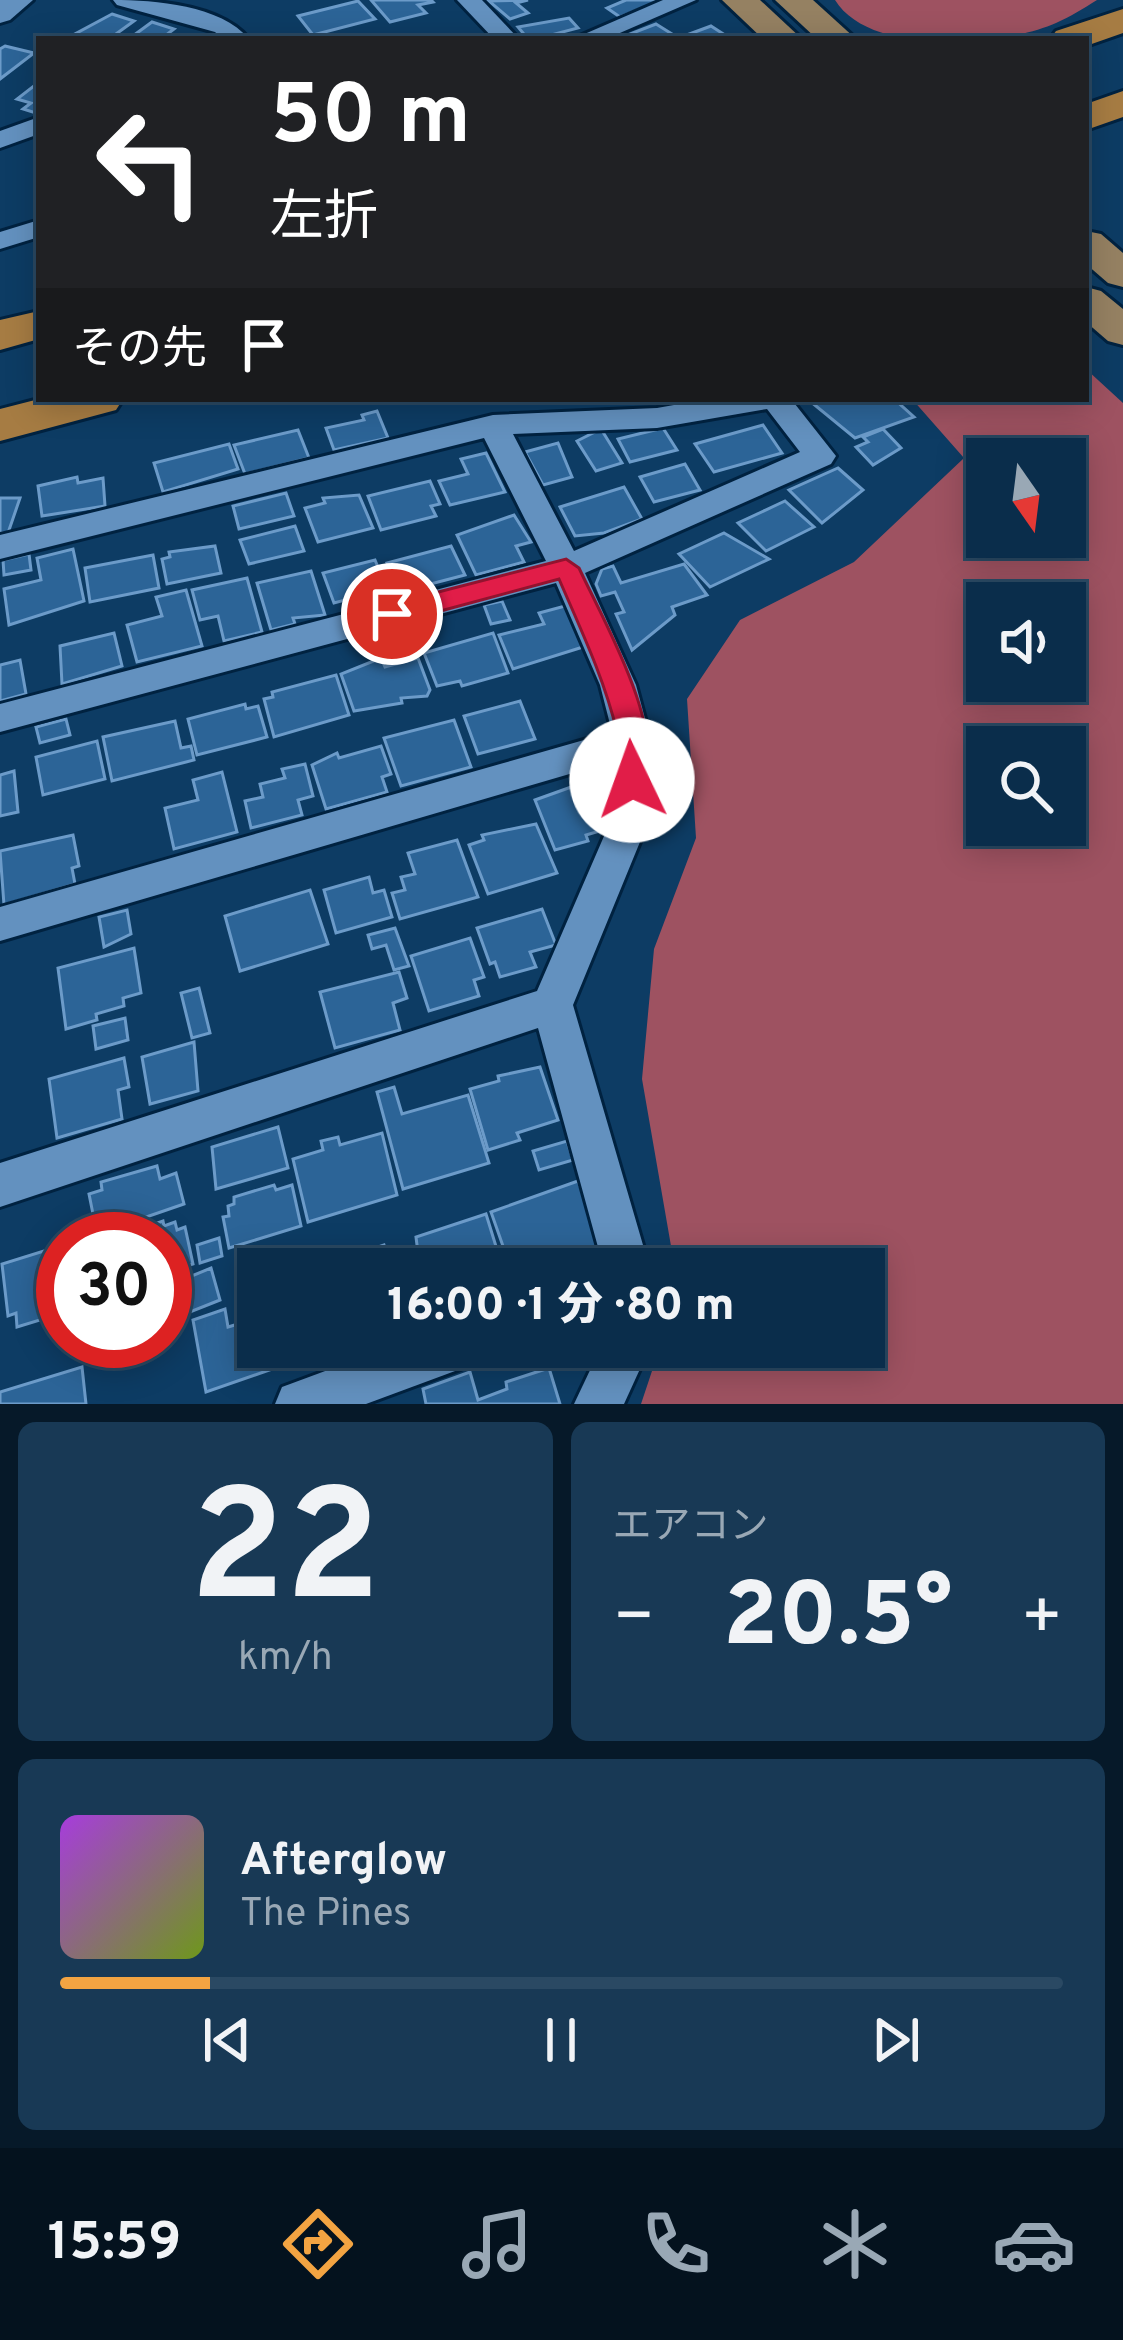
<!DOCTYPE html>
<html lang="ja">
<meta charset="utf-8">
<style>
body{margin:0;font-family:Overpass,"Noto Sans JP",sans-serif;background:#183955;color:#f1f3f6;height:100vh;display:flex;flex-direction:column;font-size:45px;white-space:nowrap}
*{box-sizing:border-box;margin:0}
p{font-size:39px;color:#99a8b5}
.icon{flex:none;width:66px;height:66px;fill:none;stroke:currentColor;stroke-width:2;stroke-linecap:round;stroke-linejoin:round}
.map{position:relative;height:1404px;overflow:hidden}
.details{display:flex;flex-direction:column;gap:18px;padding:18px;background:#061929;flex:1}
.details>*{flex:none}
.hud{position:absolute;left:36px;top:36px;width:1053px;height:366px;border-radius:0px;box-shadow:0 6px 30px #0003,0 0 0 3px #2a4963;background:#202124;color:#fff;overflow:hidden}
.needle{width:78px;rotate:166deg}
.tools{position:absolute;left:966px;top:438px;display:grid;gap:24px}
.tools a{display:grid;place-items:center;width:120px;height:120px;border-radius:0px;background:#0a2d4b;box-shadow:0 6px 30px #0003,0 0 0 3px #2a4963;font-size:60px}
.speed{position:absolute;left:36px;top:1212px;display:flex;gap:24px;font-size:60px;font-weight:700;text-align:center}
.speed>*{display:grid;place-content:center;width:156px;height:156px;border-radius:50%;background:#0a2d4b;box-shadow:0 6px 30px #0003,0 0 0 3px #2a4963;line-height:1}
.speed .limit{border:18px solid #d22;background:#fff;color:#111}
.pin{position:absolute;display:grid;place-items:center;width:102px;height:102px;color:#fff;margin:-51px;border:6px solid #fff;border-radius:50%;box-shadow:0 3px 12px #0007}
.me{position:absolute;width:132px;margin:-66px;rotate:357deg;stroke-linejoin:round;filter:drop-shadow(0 0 9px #0008)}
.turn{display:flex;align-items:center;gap:42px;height:252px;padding:0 36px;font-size:54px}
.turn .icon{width:156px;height:156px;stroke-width:2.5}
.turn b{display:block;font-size:84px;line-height:102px}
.then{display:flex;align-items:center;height:114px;padding:0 36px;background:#0003;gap:24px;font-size:45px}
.big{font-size:90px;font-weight:800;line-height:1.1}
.details .card{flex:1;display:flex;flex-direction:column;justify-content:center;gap:18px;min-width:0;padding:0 42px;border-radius:18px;background:#183955}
.details .dial{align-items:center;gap:0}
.dial b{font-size:156px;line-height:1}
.song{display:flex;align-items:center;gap:36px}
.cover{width:144px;height:144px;border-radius:18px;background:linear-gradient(135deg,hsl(280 70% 55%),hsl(80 70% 35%))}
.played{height:12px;border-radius:6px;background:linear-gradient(90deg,#f3a442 15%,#2a4963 15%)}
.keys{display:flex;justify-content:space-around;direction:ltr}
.heat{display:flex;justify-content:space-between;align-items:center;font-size:66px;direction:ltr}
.details .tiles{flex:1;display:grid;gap:18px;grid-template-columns:1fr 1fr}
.card:last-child{grid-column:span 2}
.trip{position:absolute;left:237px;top:1248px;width:648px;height:120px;border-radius:0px;background:#0a2d4b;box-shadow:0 6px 30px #0003,0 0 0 3px #2a4963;font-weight:800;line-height:120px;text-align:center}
.tab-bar{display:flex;height:192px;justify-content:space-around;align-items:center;background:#04121e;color:#99a8b5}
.tab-bar .icon{width:84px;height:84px}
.tab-bar .active{color:#f3a442}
.tab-bar b{font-size:54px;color:#f1f3f6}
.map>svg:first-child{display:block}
</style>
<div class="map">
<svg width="1123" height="1404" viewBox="0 0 1123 1404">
<rect width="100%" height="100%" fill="#0d3c64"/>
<g fill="#9e5261" fill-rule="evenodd">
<path d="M835,0H1097C1084,8 1070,17 1056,23C1002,47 870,57 835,0Z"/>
<path d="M1086,369L1123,403V1404H641L660,1347H864V1269H675L642,1079L654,949L696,838L687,699L740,620L854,562L964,458L912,399H1086ZM1065,459V537H987V459ZM1065,603V681H987V603ZM1065,747V825H987V747Z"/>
</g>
<g fill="#2c6497" stroke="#6c9bc9" stroke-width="3">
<polygon points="371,0 431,0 433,2 418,5 426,13 390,22"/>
<polygon points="528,0 516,3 528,13 510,19 489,1"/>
<polygon points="626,0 663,0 620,17 607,8"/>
<polygon points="358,1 375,19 313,35 298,16"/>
<polygon points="112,14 134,21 116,34 130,38 152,22 174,29 161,39 91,39 75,34"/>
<polygon points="569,18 578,28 536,39 528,39 518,27"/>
<polygon points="656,24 680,39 619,39 622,37"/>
<polygon points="711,26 731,39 684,36"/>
<polygon points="5,46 34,53 0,79 0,49"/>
<polygon points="39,82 39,114 23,109 31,103 17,99"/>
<polygon points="819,399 894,399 914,417 855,438 811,402"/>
<polygon points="377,411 388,438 334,450 326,428 364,420 362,415"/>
<polygon points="763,425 782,453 714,472 695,444"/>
<polygon points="663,428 677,450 630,462 618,439"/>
<polygon points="601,429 622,463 596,471 577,441"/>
<polygon points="883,429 901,448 873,465 856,447 868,442 863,437"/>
<polygon points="298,430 309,458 245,474 234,445"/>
<polygon points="558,443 572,477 543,485 525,452"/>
<polygon points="229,444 238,469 163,492 154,463"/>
<polygon points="486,453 505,492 450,505 439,481 468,474 461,459"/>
<polygon points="685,464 700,490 654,502 640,477"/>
<polygon points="838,468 863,490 822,523 789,490"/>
<polygon points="77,477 78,483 103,478 105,506 42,516 38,486"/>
<polygon points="430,481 440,504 431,506 436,516 381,530 368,496"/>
<polygon points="624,487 642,519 604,533 575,536 560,507"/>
<polygon points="286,493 294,516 239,529 233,506"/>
<polygon points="359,495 373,528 318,542 305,508 325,503 323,498"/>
<polygon points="0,498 20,498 8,533 0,533"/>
<polygon points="785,501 814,527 766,551 738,523"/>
<polygon points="514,515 531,542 516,546 524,562 476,575 457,535"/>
<polygon points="295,526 304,551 249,564 240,540"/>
<polygon points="724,533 769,559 710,587 679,554"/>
<polygon points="215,546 221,573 167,584 162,559 170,557 169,552"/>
<polygon points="451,546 465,575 400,592 387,563"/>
<polygon points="73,549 84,601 9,625 4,589 41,580 37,558"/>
<polygon points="29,554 31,570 4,575 3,560"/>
<polygon points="153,555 159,588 90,602 85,568"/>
<polygon points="375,560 387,589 334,603 323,573"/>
<polygon points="684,564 707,595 672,607 675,615 632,650 616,614 624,612 615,592 601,596 596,584 602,569 613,566 621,583"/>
<polygon points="311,571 325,615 293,618 295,624 271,630 257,583"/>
<polygon points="247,578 262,632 224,641 218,616 200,620 192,590"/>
<polygon points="186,590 202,646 137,662 127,625 162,616 156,597"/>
<polygon points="502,601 510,620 491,624 484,605"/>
<polygon points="565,606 583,647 513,669 499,635 544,624 539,613"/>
<polygon points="114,633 122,666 62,684 60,646"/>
<polygon points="493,633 508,673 462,686 460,681 437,686 424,653"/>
<polygon points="381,658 385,667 418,658 430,690 427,696 401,698 402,703 354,711 341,674"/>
<polygon points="20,660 26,694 0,701 0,665"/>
<polygon points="336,675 349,715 274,737 264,699 273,697 272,692"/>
<polygon points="520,701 535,739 478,754 464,716"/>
<polygon points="245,704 246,709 258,706 267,737 197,755 188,719"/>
<polygon points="66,719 70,735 40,743 36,727"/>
<polygon points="454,720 471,767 401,786 384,738"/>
<polygon points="175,721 181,748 191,746 194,760 112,781 103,737"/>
<polygon points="97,741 105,779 43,795 36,757"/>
<polygon points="381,746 391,774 382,777 387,792 326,809 312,765 337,753 339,758"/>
<polygon points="305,764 313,796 298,800 302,815 251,828 245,801 263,797 260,784 285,778 282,769"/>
<polygon points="14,771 18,812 0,816 0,775"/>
<polygon points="222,772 237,832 174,849 165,808 198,800 193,780"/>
<polygon points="602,776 614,804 605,806 609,815 598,818 603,830 586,835 588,841 555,850 535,800"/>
<polygon points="536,824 557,873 488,894 469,845 484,840 482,835"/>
<polygon points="73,835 79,866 72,868 75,884 4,905 0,851"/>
<polygon points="457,840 478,897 400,919 392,893 405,890 401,877 415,874 408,853"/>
<polygon points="369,877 373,893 384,890 392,917 336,933 324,890"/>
<polygon points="310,890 328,944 240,971 225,916"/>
<polygon points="542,909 556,945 530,952 536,967 500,977 495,962 490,964 477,928"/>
<polygon points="127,910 131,934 104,947 99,917"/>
<polygon points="395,928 409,966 394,970 386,945 372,949 368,935"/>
<polygon points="470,938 484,977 474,980 479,996 429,1011 411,956"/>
<polygon points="134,948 141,993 123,998 124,1006 96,1014 97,1020 66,1029 58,968"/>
<polygon points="399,972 407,998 393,1003 400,1030 335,1048 320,992"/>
<polygon points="199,988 210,1033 192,1038 181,993"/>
<polygon points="125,1018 128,1040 96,1049 93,1026"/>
<polygon points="194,1042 198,1091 150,1104 142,1057"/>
<polygon points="124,1058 129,1087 118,1090 122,1119 57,1138 49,1079"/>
<polygon points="540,1067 558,1120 517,1133 520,1140 488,1150 470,1089 499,1081 498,1076"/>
<polygon points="394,1087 402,1114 468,1095 489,1163 403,1189 377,1092"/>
<polygon points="278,1127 288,1168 216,1189 212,1147"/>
<polygon points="382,1133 397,1195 308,1222 293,1159 323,1150 321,1141 338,1137 340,1145"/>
<polygon points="567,1141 573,1160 539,1170 533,1151"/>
<polygon points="157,1166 160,1179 176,1173 184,1204 97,1234 89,1194 102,1190 101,1182"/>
<polygon points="578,1181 603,1245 537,1269 511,1269 491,1212"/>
<polygon points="274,1185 276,1190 292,1185 301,1226 229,1248 223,1217 229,1216 228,1206 234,1204 234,1197"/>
<polygon points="486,1214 503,1269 420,1269 416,1237"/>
<polygon points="163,1221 164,1226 175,1222 177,1230 185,1227 193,1264 165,1273 165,1239 112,1239"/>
<polygon points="219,1238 222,1256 200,1263 197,1245"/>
<polygon points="63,1245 63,1313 17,1327 16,1313 8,1316 2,1264"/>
<polygon points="384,1245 387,1254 393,1252 397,1269 315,1269"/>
<polygon points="211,1268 220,1300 190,1312 182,1280"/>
<polygon points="225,1309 228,1327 258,1318 258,1347 295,1347 298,1360 206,1392 193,1320"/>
<polygon points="82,1367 86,1404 0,1404 0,1392"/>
<polygon points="549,1368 560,1404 426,1404 423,1389 470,1372 478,1400 507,1389 506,1382"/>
</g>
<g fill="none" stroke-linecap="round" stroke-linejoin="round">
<g stroke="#002240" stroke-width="6">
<g id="minor">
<path d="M113,0C155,0 221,5 249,39H223L215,32L117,5Z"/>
<polygon points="457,0 482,0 519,39 494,39"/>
<polygon points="663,0 696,0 606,39 573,39"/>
<polygon points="39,117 39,134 0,148 0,131"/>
<polygon points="39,220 39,237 0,249 0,232"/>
<path d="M708,399H791L836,456L831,464L585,573L636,685L651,741L649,820L573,1005L650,1269H604L538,1028L0,1207V1163L537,991L611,820L614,761L0,941V907L612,732L600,685L556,583L0,732V704L546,561L484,438L0,559V535L493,415L657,408ZM767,409L800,452L574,551L513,434L657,428Z"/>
<polygon points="390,1347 481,1347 474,1364 366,1404 275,1404 282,1387"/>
<polygon points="601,1347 650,1347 624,1404 574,1404"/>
</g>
</g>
<g stroke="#002240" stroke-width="6">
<polygon id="tertiary" points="0,0 33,0 10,20 0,23"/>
</g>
<g stroke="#002240" stroke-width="6">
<g id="primary">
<polygon points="722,0 760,0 802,39 763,39"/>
<polygon points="775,0 813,0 856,39 817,39"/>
<polygon points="1086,231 1101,234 1123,253 1123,287 1108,283 1086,264"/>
<polygon points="1086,287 1101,291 1123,309 1123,345 1108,341 1086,322"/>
</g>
</g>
<g stroke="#002240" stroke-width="6">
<g id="trunk">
<polygon points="1123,9 1123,33 1086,46 1086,39 1050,39 1056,31"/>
<polygon points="1123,91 1123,117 1086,130 1086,104"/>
<polygon points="39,311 39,339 0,350 0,320"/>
<polygon points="39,399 123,399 116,410 0,441 0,409"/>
</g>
</g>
<use href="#minor" fill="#6391bf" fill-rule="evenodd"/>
<use href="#tertiary" fill="#6391bf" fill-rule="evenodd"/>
<use href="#primary" fill="#958162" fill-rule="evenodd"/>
<use href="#trunk" fill="#a67c43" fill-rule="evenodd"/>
</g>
<path fill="#e11d48" stroke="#92132f" stroke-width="3" d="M566,559L579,568C603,620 669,733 642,788H621C613,771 622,751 617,732C604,678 581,630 559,579L392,624L379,614L392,604Z"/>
</svg>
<div class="tools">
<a><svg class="needle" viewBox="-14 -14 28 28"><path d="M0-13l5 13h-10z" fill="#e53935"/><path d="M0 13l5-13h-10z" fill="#99a8b5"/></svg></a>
<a><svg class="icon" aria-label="sound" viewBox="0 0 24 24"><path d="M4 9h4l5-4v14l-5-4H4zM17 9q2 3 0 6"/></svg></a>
<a><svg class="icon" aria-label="search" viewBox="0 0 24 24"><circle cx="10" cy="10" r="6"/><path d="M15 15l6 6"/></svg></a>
</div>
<div class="speed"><div class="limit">30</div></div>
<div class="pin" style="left:392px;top:614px;background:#d93025"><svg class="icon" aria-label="arrive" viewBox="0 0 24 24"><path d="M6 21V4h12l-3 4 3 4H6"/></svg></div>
<svg class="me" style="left:632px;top:780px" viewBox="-20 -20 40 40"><circle r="19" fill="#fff"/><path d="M0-13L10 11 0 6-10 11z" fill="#e11d48"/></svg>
<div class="trip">16:00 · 1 分 · 80 m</div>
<div class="hud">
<div class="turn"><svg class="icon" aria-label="left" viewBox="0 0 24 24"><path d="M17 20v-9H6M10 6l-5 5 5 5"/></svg><div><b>50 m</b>左折</div></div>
<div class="then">その先<svg class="icon" aria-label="arrive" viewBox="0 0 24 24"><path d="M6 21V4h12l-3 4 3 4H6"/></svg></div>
</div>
</div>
<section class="details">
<div class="tiles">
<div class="card dial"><b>22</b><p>km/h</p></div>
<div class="card"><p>エアコン</p>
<div class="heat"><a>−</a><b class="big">20.5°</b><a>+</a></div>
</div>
<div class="card">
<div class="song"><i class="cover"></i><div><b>Afterglow</b><p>The Pines</p></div></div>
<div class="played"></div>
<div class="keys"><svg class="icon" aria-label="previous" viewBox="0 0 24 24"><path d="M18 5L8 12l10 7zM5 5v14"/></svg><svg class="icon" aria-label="pause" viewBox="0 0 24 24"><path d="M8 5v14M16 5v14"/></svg><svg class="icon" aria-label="next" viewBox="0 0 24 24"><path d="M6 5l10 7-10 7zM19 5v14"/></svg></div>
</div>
</div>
</section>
<nav class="tab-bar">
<b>15:59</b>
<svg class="icon active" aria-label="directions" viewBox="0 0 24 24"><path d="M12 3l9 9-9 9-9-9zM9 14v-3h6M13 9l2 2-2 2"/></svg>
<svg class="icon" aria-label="music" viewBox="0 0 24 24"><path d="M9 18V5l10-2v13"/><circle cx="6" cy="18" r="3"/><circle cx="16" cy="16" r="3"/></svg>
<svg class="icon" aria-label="phone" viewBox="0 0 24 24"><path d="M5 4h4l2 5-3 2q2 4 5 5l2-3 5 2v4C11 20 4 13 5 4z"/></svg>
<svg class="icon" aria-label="climate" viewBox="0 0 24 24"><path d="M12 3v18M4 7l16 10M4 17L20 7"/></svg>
<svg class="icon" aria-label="car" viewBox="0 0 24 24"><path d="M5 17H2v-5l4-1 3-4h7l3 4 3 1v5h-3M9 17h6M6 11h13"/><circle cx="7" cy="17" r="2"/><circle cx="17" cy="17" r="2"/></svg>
</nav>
